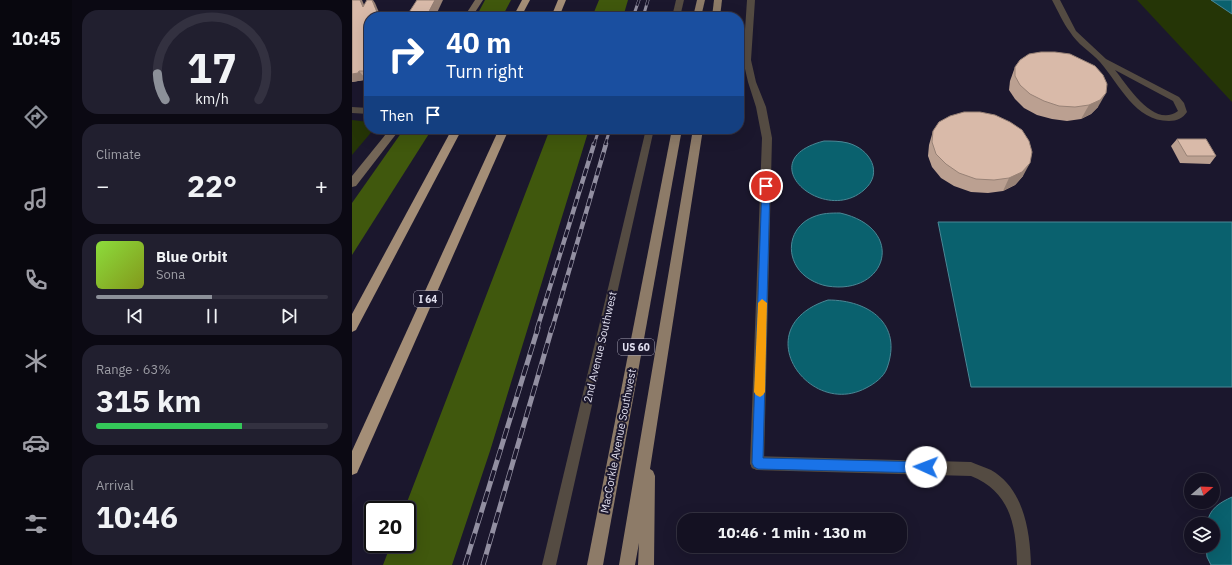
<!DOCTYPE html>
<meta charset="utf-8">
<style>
body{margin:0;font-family:"IBM Plex Sans",sans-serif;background:#211f2f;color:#f1f3f6;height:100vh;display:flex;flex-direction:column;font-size:15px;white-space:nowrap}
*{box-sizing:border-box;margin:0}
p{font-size:13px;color:#9d9da5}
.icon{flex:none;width:22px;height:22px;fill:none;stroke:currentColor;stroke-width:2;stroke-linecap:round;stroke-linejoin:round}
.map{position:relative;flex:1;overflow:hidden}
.side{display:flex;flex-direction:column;gap:10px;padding:10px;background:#0b0913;width:280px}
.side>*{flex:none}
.guide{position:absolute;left:12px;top:12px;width:380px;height:122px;border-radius:16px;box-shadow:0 4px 16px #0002,0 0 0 1px #333140;background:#1a4fa0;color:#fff;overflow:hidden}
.needle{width:26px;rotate:71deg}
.buttons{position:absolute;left:832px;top:473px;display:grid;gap:8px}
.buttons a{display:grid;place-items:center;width:36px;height:36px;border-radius:50%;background:#141122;box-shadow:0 4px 16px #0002,0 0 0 1px #333140;font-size:20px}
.speed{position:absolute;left:12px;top:501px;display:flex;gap:8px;font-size:20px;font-weight:700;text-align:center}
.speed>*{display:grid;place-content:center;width:52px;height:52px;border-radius:50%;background:#141122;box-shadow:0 4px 16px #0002,0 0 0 1px #333140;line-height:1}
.speed .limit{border:2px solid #111;border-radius:6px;background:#fff;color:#111}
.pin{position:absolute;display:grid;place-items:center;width:34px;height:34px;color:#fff;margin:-17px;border:2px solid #fff;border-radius:50%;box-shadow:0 1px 4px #0007}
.me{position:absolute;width:44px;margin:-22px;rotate:272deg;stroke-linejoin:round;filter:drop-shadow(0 0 3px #0008)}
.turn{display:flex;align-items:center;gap:14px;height:84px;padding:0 16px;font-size:18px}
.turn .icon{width:52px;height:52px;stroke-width:2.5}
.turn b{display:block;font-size:28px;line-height:34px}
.then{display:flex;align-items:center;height:38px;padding:0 16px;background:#0003;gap:8px;font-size:15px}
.big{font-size:30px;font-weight:800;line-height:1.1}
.side .card{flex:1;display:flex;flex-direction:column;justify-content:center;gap:6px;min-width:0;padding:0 14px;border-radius:16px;background:#211f2f}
.side .dial{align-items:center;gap:0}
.dial svg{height:104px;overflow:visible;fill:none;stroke:#333140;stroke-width:7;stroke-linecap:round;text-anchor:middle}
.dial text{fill:#f1f3f6;stroke:none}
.song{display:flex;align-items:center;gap:12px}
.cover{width:48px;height:48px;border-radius:6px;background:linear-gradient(135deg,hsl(90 70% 55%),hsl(70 70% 35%))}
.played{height:4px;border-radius:2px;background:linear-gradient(90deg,#8c9099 50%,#333140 50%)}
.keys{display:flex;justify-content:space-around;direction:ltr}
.heat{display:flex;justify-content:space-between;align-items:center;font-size:22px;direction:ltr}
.charge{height:6px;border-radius:3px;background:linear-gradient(90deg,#34c759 63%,#333140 0)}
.trip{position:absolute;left:325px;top:513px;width:230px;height:40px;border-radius:16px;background:#141122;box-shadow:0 4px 16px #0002,0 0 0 1px #333140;font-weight:800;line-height:40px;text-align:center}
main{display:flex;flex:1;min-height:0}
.tab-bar{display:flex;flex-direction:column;width:72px;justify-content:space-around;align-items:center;background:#08070e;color:#9d9da5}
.tab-bar .icon{width:28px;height:28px}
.tab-bar .selected{color:#8c9099}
.tab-bar b{font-size:18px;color:#f1f3f6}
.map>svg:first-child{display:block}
</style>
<main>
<nav class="tab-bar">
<b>10:45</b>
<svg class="icon selected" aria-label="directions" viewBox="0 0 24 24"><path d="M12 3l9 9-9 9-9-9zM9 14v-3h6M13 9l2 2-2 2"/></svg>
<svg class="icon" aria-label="music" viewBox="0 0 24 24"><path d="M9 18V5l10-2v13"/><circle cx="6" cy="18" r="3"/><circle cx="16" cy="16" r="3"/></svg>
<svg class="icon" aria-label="phone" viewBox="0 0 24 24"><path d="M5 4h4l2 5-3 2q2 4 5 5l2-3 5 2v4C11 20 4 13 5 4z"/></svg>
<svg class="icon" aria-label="climate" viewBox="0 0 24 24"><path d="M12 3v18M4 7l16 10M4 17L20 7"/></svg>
<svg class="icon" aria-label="car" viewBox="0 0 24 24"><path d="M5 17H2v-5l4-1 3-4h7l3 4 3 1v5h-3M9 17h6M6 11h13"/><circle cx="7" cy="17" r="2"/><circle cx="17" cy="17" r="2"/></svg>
<svg class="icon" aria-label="filters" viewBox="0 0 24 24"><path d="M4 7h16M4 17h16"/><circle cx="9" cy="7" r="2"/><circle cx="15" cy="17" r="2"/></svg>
</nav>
<section class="side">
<div class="card dial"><svg viewBox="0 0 100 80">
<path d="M14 69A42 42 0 1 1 86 69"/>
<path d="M14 69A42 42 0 0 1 8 49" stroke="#8c9099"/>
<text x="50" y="56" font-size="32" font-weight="700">17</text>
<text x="50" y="72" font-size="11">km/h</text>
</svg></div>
<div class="card"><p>Climate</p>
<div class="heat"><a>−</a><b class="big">22°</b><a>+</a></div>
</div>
<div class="card">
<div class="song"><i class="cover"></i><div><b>Blue Orbit</b><p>Sona</p></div></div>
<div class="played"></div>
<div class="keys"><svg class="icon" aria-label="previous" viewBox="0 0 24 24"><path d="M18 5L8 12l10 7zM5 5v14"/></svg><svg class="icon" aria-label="pause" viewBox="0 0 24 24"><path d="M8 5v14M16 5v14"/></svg><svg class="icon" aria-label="next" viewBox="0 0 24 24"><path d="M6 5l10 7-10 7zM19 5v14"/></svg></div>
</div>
<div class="card"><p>Range · 63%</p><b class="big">315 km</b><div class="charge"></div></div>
<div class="card"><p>Arrival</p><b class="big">10:46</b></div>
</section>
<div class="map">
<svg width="880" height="565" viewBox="0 0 880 565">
<rect width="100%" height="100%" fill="#1b172d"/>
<g fill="#253506">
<polygon points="785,0 859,0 880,14 880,102"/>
<polygon points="0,120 17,122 17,129 22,129 0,155"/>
</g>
<g fill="#40580d">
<polygon points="133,0 159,0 150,17 124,17"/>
<polygon points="247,0 276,0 271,17 240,17"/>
<polygon points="52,129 80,129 0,255 0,203"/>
<polygon points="198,129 237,129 138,451 100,565 31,565 39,544 55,544 55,510 52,510"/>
</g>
<g fill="#0a616e" stroke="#4a8795">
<polygon points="859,0 880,0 880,14"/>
<path d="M472,141C480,141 488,141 496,143C518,149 532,173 512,190C471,226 397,160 472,141Z"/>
<path d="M488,213C555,228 536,296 475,286C464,284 451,277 445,267C433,248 441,225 461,217C470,213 479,213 488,213Z"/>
<polygon points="586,222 880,222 880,387 619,387"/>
<path d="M476,300C517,300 551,324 535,368C532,377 522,384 514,388C456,419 393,327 476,300Z"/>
<path d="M880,497V565H859L855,557L854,546H861V524H855C857,509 867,503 880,497Z"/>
</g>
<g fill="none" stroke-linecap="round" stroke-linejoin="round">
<g fill="#544b42" fill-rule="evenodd">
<polygon points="324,0 332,0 328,17 320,17"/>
<path d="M700,0H708L724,31L754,59L827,97L832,103L835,112C831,118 825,121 817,121C783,121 768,85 748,62C739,52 725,44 718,32C711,23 706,11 700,0ZM763,70L821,101L826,111C802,129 776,86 763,70Z"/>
<polygon points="294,129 302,129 204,565 190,565"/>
<path d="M405,456L619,462C625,465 633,467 639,470C672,489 678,531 679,565H665C664,526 659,492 619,476L405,470L400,468L398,463L400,458Z"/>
</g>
<g fill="#544b42" fill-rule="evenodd">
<polygon points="395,0 403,0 399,60 404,82 414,107 420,138 412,463 410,468 405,470 400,468 398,463 410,138 404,107 396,82 391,60"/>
<polygon points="0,107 17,108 17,114 0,113"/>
</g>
<g fill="#746657" fill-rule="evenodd">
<polygon points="123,0 131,0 120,17 112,17"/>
<polygon points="38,129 48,129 4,186 0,187 0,176"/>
</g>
<g fill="#8d7b68" fill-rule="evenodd">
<polygon points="345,0 353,0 349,17 341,17"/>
<polygon points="362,0 370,0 368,17 360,17"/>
<polygon points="320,129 330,129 251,565 235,565"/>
<polygon points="341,129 351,129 298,469 301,471 303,476 302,565 286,565 287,543 283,565 267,565"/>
</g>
<g fill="#a48e77" fill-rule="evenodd">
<polygon points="170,0 178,0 169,17 161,17"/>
<polygon points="206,0 214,0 207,17 199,17"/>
<polygon points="100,129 110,129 4,330 0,332 0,314"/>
<polygon points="147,129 157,129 5,473 0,475 0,451"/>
</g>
<g stroke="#928fa1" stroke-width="3">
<g id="rail-far2">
<polyline points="281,17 287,0"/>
<polyline points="291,17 296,0"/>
<polyline points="242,145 247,129"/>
<polyline points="253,145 258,129"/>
</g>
</g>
<g stroke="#928fa1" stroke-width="4.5">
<g id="rail-far1">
<polyline points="185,329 242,144"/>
<polyline points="200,329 254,144"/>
</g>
</g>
<g stroke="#928fa1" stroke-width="5">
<g id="rail">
<polyline points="113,565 186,328"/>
<polyline points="131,565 200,328"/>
</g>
</g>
<use href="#rail-far2" stroke="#1b172d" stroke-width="2" stroke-dasharray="6" stroke-linecap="butt"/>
<use href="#rail-far1" stroke="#1b172d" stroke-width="3" stroke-dasharray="8" stroke-linecap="butt"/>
<use href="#rail" stroke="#1b172d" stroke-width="3.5" stroke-dasharray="11" stroke-linecap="butt"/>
</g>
<g fill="#bba091">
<polygon points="23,3 17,17 17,78 13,78 12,80 0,82 12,5"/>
<polygon points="663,67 746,107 739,114 729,119 715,121 700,119 685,115 672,108 663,99 657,90 658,81"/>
<polygon points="581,131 671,176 663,185 651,191 636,193 619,192 602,186 589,178 580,167 576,156 577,145"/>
<polygon points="825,139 864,156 858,164 828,163 819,146"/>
</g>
<g fill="#988276">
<polygon points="8,0 10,0 16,14 11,7"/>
<polygon points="20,0 21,0 23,3 29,17 27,17"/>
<polygon points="83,0 91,0 83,17 74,17"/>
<polygon points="7,71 13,78 12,80 0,82 0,74"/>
<polygon points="754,93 746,107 739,114 729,119 737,105"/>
<polygon points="678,163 671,176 663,185 651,191 657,178"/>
</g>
<g fill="#d9baa9" stroke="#988276">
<polygon points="0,0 8,0 11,7 15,0 20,0 27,17 17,17 17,71 7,71 6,73 0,74"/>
<polygon points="65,0 83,0 74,17 54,17"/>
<polygon points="689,52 703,52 718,54 743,66 751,75 755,84 754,93 748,100 737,105 723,107 707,106 692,101 678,94 668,85 663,76 663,67 668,60 677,54"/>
<polygon points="612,112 628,112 643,115 658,122 670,130 677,141 680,152 678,163 670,172 657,178 642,180 624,179 607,173 594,164 584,154 580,142 581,131 587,122 598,116"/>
<polygon points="825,139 854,139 864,156 835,156"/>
</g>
<polygon fill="#1a73e8" stroke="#114b97" points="414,183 418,186 411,458 574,462 577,463 579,467 577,471 574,473 406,469 402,467 400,463 410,186"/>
<polygon fill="#f59e0b" points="410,299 415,303 413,392 411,395 408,397 404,395 402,392 406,303"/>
<g text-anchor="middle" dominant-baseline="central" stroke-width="4" stroke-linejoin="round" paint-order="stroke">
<g fill="#1b172d" stroke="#a6a3b5" stroke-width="1">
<rect x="62" y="291" width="28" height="16" rx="3"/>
<rect x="266" y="339" width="36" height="16" rx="3"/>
</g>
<g font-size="10" font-weight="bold" fill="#e1dfef">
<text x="76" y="299">I 64</text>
<text x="284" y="347">US 60</text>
</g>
<g font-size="11" fill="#e1dfef" stroke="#1b172d">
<text transform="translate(248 347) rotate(-77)">2nd Avenue Southwest</text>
<text transform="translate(266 441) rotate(-79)">MacCorkle Avenue Southwest</text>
</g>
</g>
</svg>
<div class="buttons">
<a><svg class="needle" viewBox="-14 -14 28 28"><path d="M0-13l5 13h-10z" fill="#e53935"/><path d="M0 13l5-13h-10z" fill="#9d9da5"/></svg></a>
<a><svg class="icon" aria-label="layers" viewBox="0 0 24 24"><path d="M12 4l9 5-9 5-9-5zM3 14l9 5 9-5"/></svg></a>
</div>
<div class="speed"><div class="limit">20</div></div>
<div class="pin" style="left:414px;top:186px;background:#d93025"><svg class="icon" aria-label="arrive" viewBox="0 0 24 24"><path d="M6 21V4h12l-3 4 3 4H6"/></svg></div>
<svg class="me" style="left:574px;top:467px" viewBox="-20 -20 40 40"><circle r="19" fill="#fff"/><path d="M0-13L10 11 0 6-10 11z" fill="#1a73e8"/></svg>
<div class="trip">10:46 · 1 min · 130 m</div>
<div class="guide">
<div class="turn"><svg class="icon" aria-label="right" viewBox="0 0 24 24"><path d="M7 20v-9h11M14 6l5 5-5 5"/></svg><div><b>40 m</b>Turn right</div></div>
<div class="then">Then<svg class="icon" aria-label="arrive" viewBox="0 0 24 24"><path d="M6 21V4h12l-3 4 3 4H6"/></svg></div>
</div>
</div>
</main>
